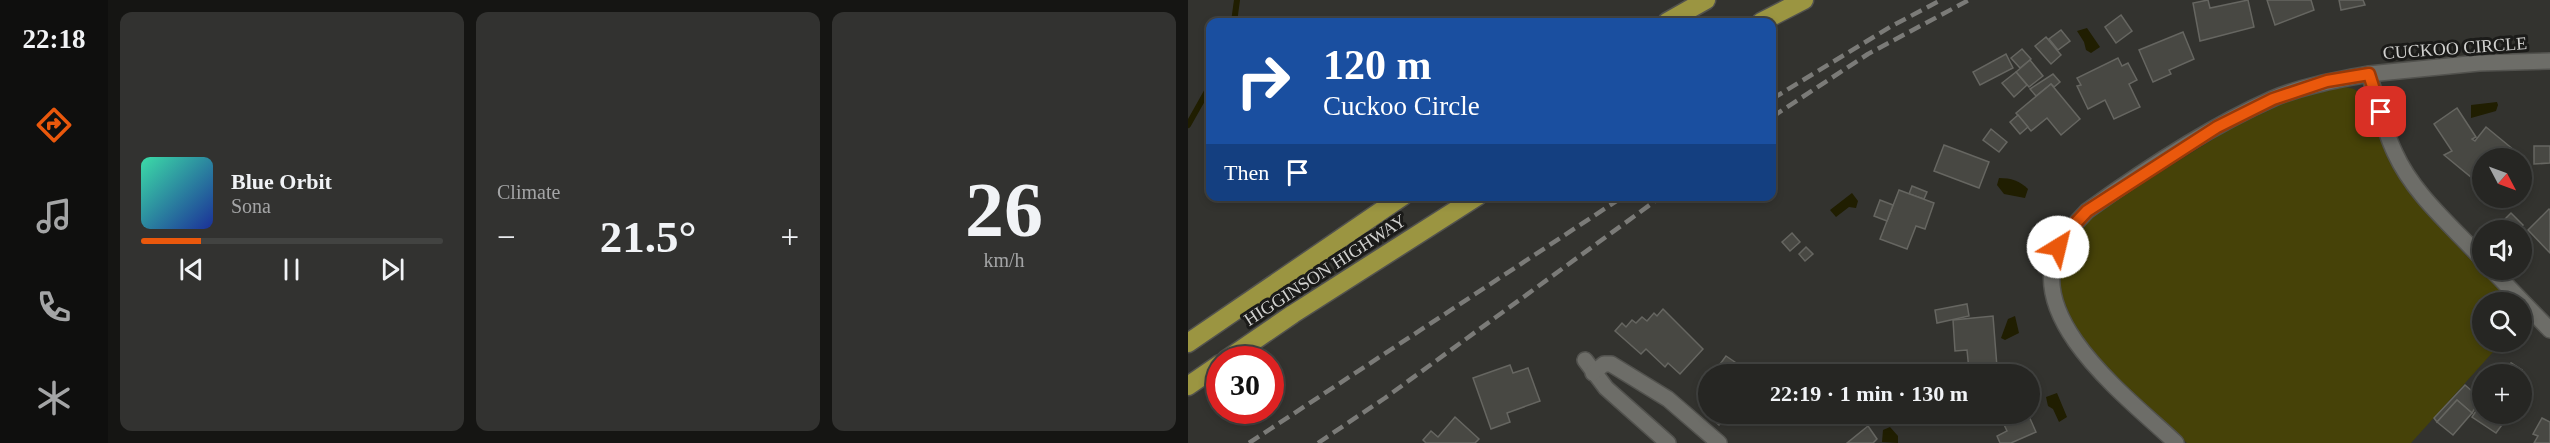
<!DOCTYPE html>
<meta charset="utf-8">
<style>
body{margin:0;font-family:"Times New Roman",serif;background:#323230;color:#f1f3f6;height:100vh;display:flex;flex-direction:column;font-size:22px;white-space:nowrap}
*{box-sizing:border-box;margin:0}
p{font-size:20px;color:#a4a5a6}
.icon{flex:none;width:33px;height:33px;fill:none;stroke:currentColor;stroke-width:2;stroke-linecap:round;stroke-linejoin:round}
.map{position:relative;flex:1;overflow:hidden}
.side{display:flex;flex-direction:column;gap:12px;padding:12px;background:#151513;width:1080px}
.side>*{flex:none}
.banner{position:absolute;left:18px;top:18px;width:570px;height:183px;border-radius:12px;box-shadow:0 3px 9px #0003,0 0 0 2px #424341;background:#1a4fa0;color:#fff;overflow:hidden}
.needle{width:39px;rotate:131deg}
.fabs{position:absolute;left:1284px;top:148px;display:grid;gap:12px}
.fabs a{display:grid;place-items:center;width:60px;height:60px;border-radius:50%;background:#262623;box-shadow:0 3px 9px #0003,0 0 0 2px #424341;font-size:30px}
.speed{position:absolute;left:18px;top:346px;display:flex;gap:12px;font-size:30px;font-weight:700;text-align:center}
.speed>*{display:grid;place-content:center;width:78px;height:78px;border-radius:50%;background:#262623;box-shadow:0 3px 9px #0003,0 0 0 2px #424341;line-height:1}
.speed .limit{border:9px solid #d22;background:#fff;color:#111}
.pin{position:absolute;display:grid;place-items:center;width:51px;height:51px;color:#fff;margin:-26px;border-radius:12px;box-shadow:0 3px 9px #0006}
.me{position:absolute;width:66px;margin:-33px;rotate:36deg;stroke-linejoin:round;filter:drop-shadow(0 0 4px #0008)}
.turn{display:flex;align-items:center;gap:21px;height:126px;padding:0 18px;font-size:27px}
.turn .icon{width:78px;height:78px;stroke-width:2.5}
.turn b{display:block;font-size:42px;line-height:51px}
.then{display:flex;align-items:center;height:57px;padding:0 18px;background:#0003;gap:12px;font-size:22px}
.big{font-size:45px;font-weight:800;line-height:1.1}
.side .card{flex:1;display:flex;flex-direction:column;justify-content:center;gap:9px;min-width:0;padding:0 21px;border-radius:12px;background:#323230}
.side .dial{align-items:center;gap:0}
.dial b{font-size:78px;line-height:1}
.song{display:flex;align-items:center;gap:18px}
.cover{width:72px;height:72px;border-radius:9px;background:linear-gradient(135deg,hsl(160 70% 55%),hsl(230 70% 35%))}
.played{height:6px;border-radius:3px;background:linear-gradient(90deg,#ea580c 20%,#424341 20%)}
.keys{display:flex;justify-content:space-around;direction:ltr}
.heat{display:flex;justify-content:space-between;align-items:center;font-size:33px;direction:ltr}
.side .tiles{flex:1;display:grid;gap:12px;grid-template-columns:repeat(3,1fr)}
.trip{position:absolute;left:510px;top:364px;width:342px;height:60px;border-radius:30px;background:#262623;box-shadow:0 3px 9px #0003,0 0 0 2px #424341;font-weight:800;line-height:60px;text-align:center}
main{display:flex;flex:1;min-height:0}
.menu{display:flex;flex-direction:column;width:108px;justify-content:space-around;align-items:center;background:#0f0f0e;color:#a4a5a6}
.menu .icon{width:42px;height:42px}
.menu .current{color:#ea580c}
.menu b{font-size:27px;color:#f1f3f6}
.map>svg:first-child{display:block}
</style>
<main>
<nav class="menu">
<b>22:18</b>
<svg class="icon current" aria-label="directions" viewBox="0 0 24 24"><path d="M12 3l9 9-9 9-9-9zM9 14v-3h6M13 9l2 2-2 2"/></svg>
<svg class="icon" aria-label="music" viewBox="0 0 24 24"><path d="M9 18V5l10-2v13"/><circle cx="6" cy="18" r="3"/><circle cx="16" cy="16" r="3"/></svg>
<svg class="icon" aria-label="phone" viewBox="0 0 24 24"><path d="M5 4h4l2 5-3 2q2 4 5 5l2-3 5 2v4C11 20 4 13 5 4z"/></svg>
<svg class="icon" aria-label="climate" viewBox="0 0 24 24"><path d="M12 3v18M4 7l16 10M4 17L20 7"/></svg>
</nav>
<section class="side">
<div class="tiles">
<div class="card">
<div class="song"><i class="cover"></i><div><b>Blue Orbit</b><p>Sona</p></div></div>
<div class="played"></div>
<div class="keys"><svg class="icon" aria-label="previous" viewBox="0 0 24 24"><path d="M18 5L8 12l10 7zM5 5v14"/></svg><svg class="icon" aria-label="pause" viewBox="0 0 24 24"><path d="M8 5v14M16 5v14"/></svg><svg class="icon" aria-label="next" viewBox="0 0 24 24"><path d="M6 5l10 7-10 7zM19 5v14"/></svg></div>
</div>
<div class="card"><p>Climate</p>
<div class="heat"><a>−</a><b class="big">21.5°</b><a>+</a></div>
</div>
<div class="card dial"><b>26</b><p>km/h</p></div>
</div>
</section>
<div class="map">
<svg width="1362" height="443" viewBox="0 0 1362 443">
<rect width="100%" height="100%" fill="#33332f"/>
<polygon fill="#464208" points="1149,85 1166,89 1177,97 1190,116 1228,199 1276,253 1325,303 1294,303 1294,342 1314,342 1223,443 999,443 918,368 888,330 874,296 871,268 876,245 904,215 1043,128 1113,95"/>
<g fill="#201e01">
<polygon points="899,28 912,47 903,53 898,50 896,42 889,31"/>
<polygon points="1309,102 1310,105 1308,111 1283,118 1283,105"/>
<path d="M811,178C823,178 832,181 840,189L837,198L816,194L809,185Z"/>
<polygon points="664,193 670,201 668,208 661,207 648,217 642,210"/>
<polygon points="827,316 831,333 817,340 813,338 820,319"/>
<polygon points="869,393 879,417 871,422 865,409 860,406 858,397"/>
<polygon points="702,427 710,436 710,443 694,442 695,430"/>
</g>
<g fill="none" stroke-linecap="round" stroke-linejoin="round">
<g stroke="#201e01" stroke-width="6">
<polyline points="46,22 49,0"/>
<polyline points="0,125 22,86"/>
</g>
</g>
<g fill="#484843" stroke="#666661" stroke-width="1.5">
<polygon points="1020,0 1022,8 1060,0 1066,27 1012,41 1005,3"/>
<polygon points="1079,0 1123,0 1126,10 1087,25"/>
<polygon points="1151,0 1175,0 1177,5 1153,10"/>
<polygon points="933,15 944,31 928,43 917,27"/>
<polygon points="873,30 882,41 870,50 861,39"/>
<polygon points="995,32 1006,59 981,70 983,74 965,82 951,50"/>
<polygon points="858,37 873,55 863,64 847,46"/>
<polygon points="834,49 843,59 832,68 823,58"/>
<polygon points="818,54 825,68 792,85 785,72"/>
<polygon points="930,58 934,66 940,63 949,80 941,84 952,107 926,119 917,100 900,109 889,86 893,85 889,78"/>
<polygon points="842,60 855,76 841,87 828,72"/>
<polygon points="828,72 839,85 826,97 814,83"/>
<polygon points="865,74 872,82 866,87 863,84 848,96 842,89"/>
<polygon points="863,84 892,119 873,135 859,118 843,131 828,113"/>
<polygon points="1269,108 1288,137 1284,139 1287,141 1298,127 1326,150 1319,159 1294,159 1294,179 1292,177 1289,182 1256,155 1264,151 1246,124"/>
<polygon points="830,115 840,127 832,134 822,122"/>
<polygon points="803,129 819,142 811,152 795,140"/>
<polygon points="756,145 801,162 791,188 746,171"/>
<polygon points="1346,146 1362,146 1362,163 1346,164"/>
<polygon points="724,186 739,192 736,199 721,194"/>
<polygon points="711,190 746,203 737,229 728,226 719,249 692,239"/>
<polygon points="692,200 705,205 699,221 686,216"/>
<polygon points="1361,209 1362,210 1362,253 1340,230"/>
<polygon points="1323,213 1335,225 1330,231 1319,231 1312,224"/>
<polygon points="604,233 612,242 602,251 594,242"/>
<polygon points="618,247 625,254 617,261 611,254"/>
<polygon points="779,304 781,316 749,323 747,310"/>
<polygon points="475,309 515,349 492,374 480,363 477,367 458,349 453,354 427,331 434,323 438,327 444,320 448,323 454,317 459,321 466,313 469,316"/>
<polygon points="805,316 809,367 781,370 779,350 767,351 765,320"/>
<polygon points="538,356 566,375 524,375"/>
<polygon points="1323,363 1334,370 1330,375 1310,375 1314,370 1317,372"/>
<polygon points="322,365 325,373 340,368 352,401 319,413 322,422 303,429 285,378"/>
<polygon points="1334,383 1343,389 1340,394 1343,396 1334,411"/>
<polygon points="1277,385 1293,399 1284,413 1269,400 1249,422 1246,418"/>
<polygon points="1269,400 1284,413 1265,435 1249,422"/>
<polygon points="1294,402 1294,414 1327,414 1322,420 1319,418 1308,433 1284,417"/>
<polygon points="520,403 520,414 555,415 543,422 538,418 531,425 514,410"/>
<polygon points="811,414 840,414 848,432 823,443 812,443 809,436 819,431"/>
<polygon points="267,417 291,439 287,443 238,443 235,440 243,431 250,437"/>
<polygon points="1354,418 1362,422 1362,443 1346,443 1350,436 1345,434"/>
<polygon points="680,426 689,439 685,443 659,443"/>
</g>
<g fill="none" stroke-linecap="round" stroke-linejoin="round">
<g stroke="#52524e" stroke-width="18">
<g id="street">
<path d="M1294,259C1264,226 1226,195 1207,153C1195,128 1189,100 1181,74L1291,63L1362,61"/>
<polyline points="1304,270 1362,330"/>
<polyline points="397,360 418,388 480,443"/>
<polyline points="405,373 416,364 423,364 480,399 531,443"/>
<path d="M988,443C943,400 834,320 871,247C877,233 889,222 899,211C953,172 1023,126 1084,99C1114,86 1148,80 1181,74"/>
</g>
</g>
<g stroke="#52524e" stroke-width="21">
<g id="highway">
<polyline points="479,22 518,0"/>
<polyline points="573,22 616,0"/>
<polyline points="0,343 215,196"/>
<polyline points="38,360 105,314 290,196"/>
<polyline points="0,386 32,364"/>
</g>
</g>
<use href="#street" stroke="#6d6d68" stroke-width="15"/>
<use href="#highway" stroke="#9b9541" stroke-width="18"/>
<g stroke="#7b7b78" stroke-width="4.5" stroke-dasharray="12 6" stroke-linecap="butt">
<polyline points="584,99 702,27 753,0"/>
<polyline points="584,117 680,54 781,0"/>
<polyline points="61,443 436,196"/>
<polyline points="130,443 197,398 474,196"/>
</g>
</g>
<g fill="none" stroke-linecap="round" stroke-linejoin="round">
<g stroke="#983908" stroke-width="15">
<polyline id="route" points="870,247 884,227 899,211 1029,127 1085,99 1139,81 1181,74 1193,112"/>
</g>
<use href="#route" stroke="#ea580c" stroke-width="10"/>
</g>
<g text-anchor="middle" dominant-baseline="central" stroke-width="6" stroke-linejoin="round" paint-order="stroke">
<g font-size="18" fill="#d1d1cf" stroke="#1b1b19">
<text transform="translate(1267 48) rotate(-4)">CUCKOO CIRCLE</text>
<text transform="translate(137 270) rotate(-33)">HIGGINSON HIGHWAY</text>
</g>
</g>
</svg>
<div class="fabs">
<a><svg class="needle" viewBox="-14 -14 28 28"><path d="M0-13l5 13h-10z" fill="#e53935"/><path d="M0 13l5-13h-10z" fill="#a4a5a6"/></svg></a>
<a><svg class="icon" aria-label="sound" viewBox="0 0 24 24"><path d="M4 9h4l5-4v14l-5-4H4zM17 9q2 3 0 6"/></svg></a>
<a><svg class="icon" aria-label="search" viewBox="0 0 24 24"><circle cx="10" cy="10" r="6"/><path d="M15 15l6 6"/></svg></a>
<a>+</a>
</div>
<div class="speed"><div class="limit">30</div></div>
<div class="pin" style="left:1193px;top:112px;background:#d93025"><svg class="icon" aria-label="arrive" viewBox="0 0 24 24"><path d="M6 21V4h12l-3 4 3 4H6"/></svg></div>
<svg class="me" style="left:870px;top:247px" viewBox="-20 -20 40 40"><circle r="19" fill="#fff"/><path d="M0-13L10 11 0 6-10 11z" fill="#ea580c"/></svg>
<div class="trip">22:19 · 1 min · 130 m</div>
<div class="banner">
<div class="turn"><svg class="icon" aria-label="right" viewBox="0 0 24 24"><path d="M7 20v-9h11M14 6l5 5-5 5"/></svg><div><b>120 m</b>Cuckoo Circle</div></div>
<div class="then">Then<svg class="icon" aria-label="arrive" viewBox="0 0 24 24"><path d="M6 21V4h12l-3 4 3 4H6"/></svg></div>
</div>
</div>
</main>
